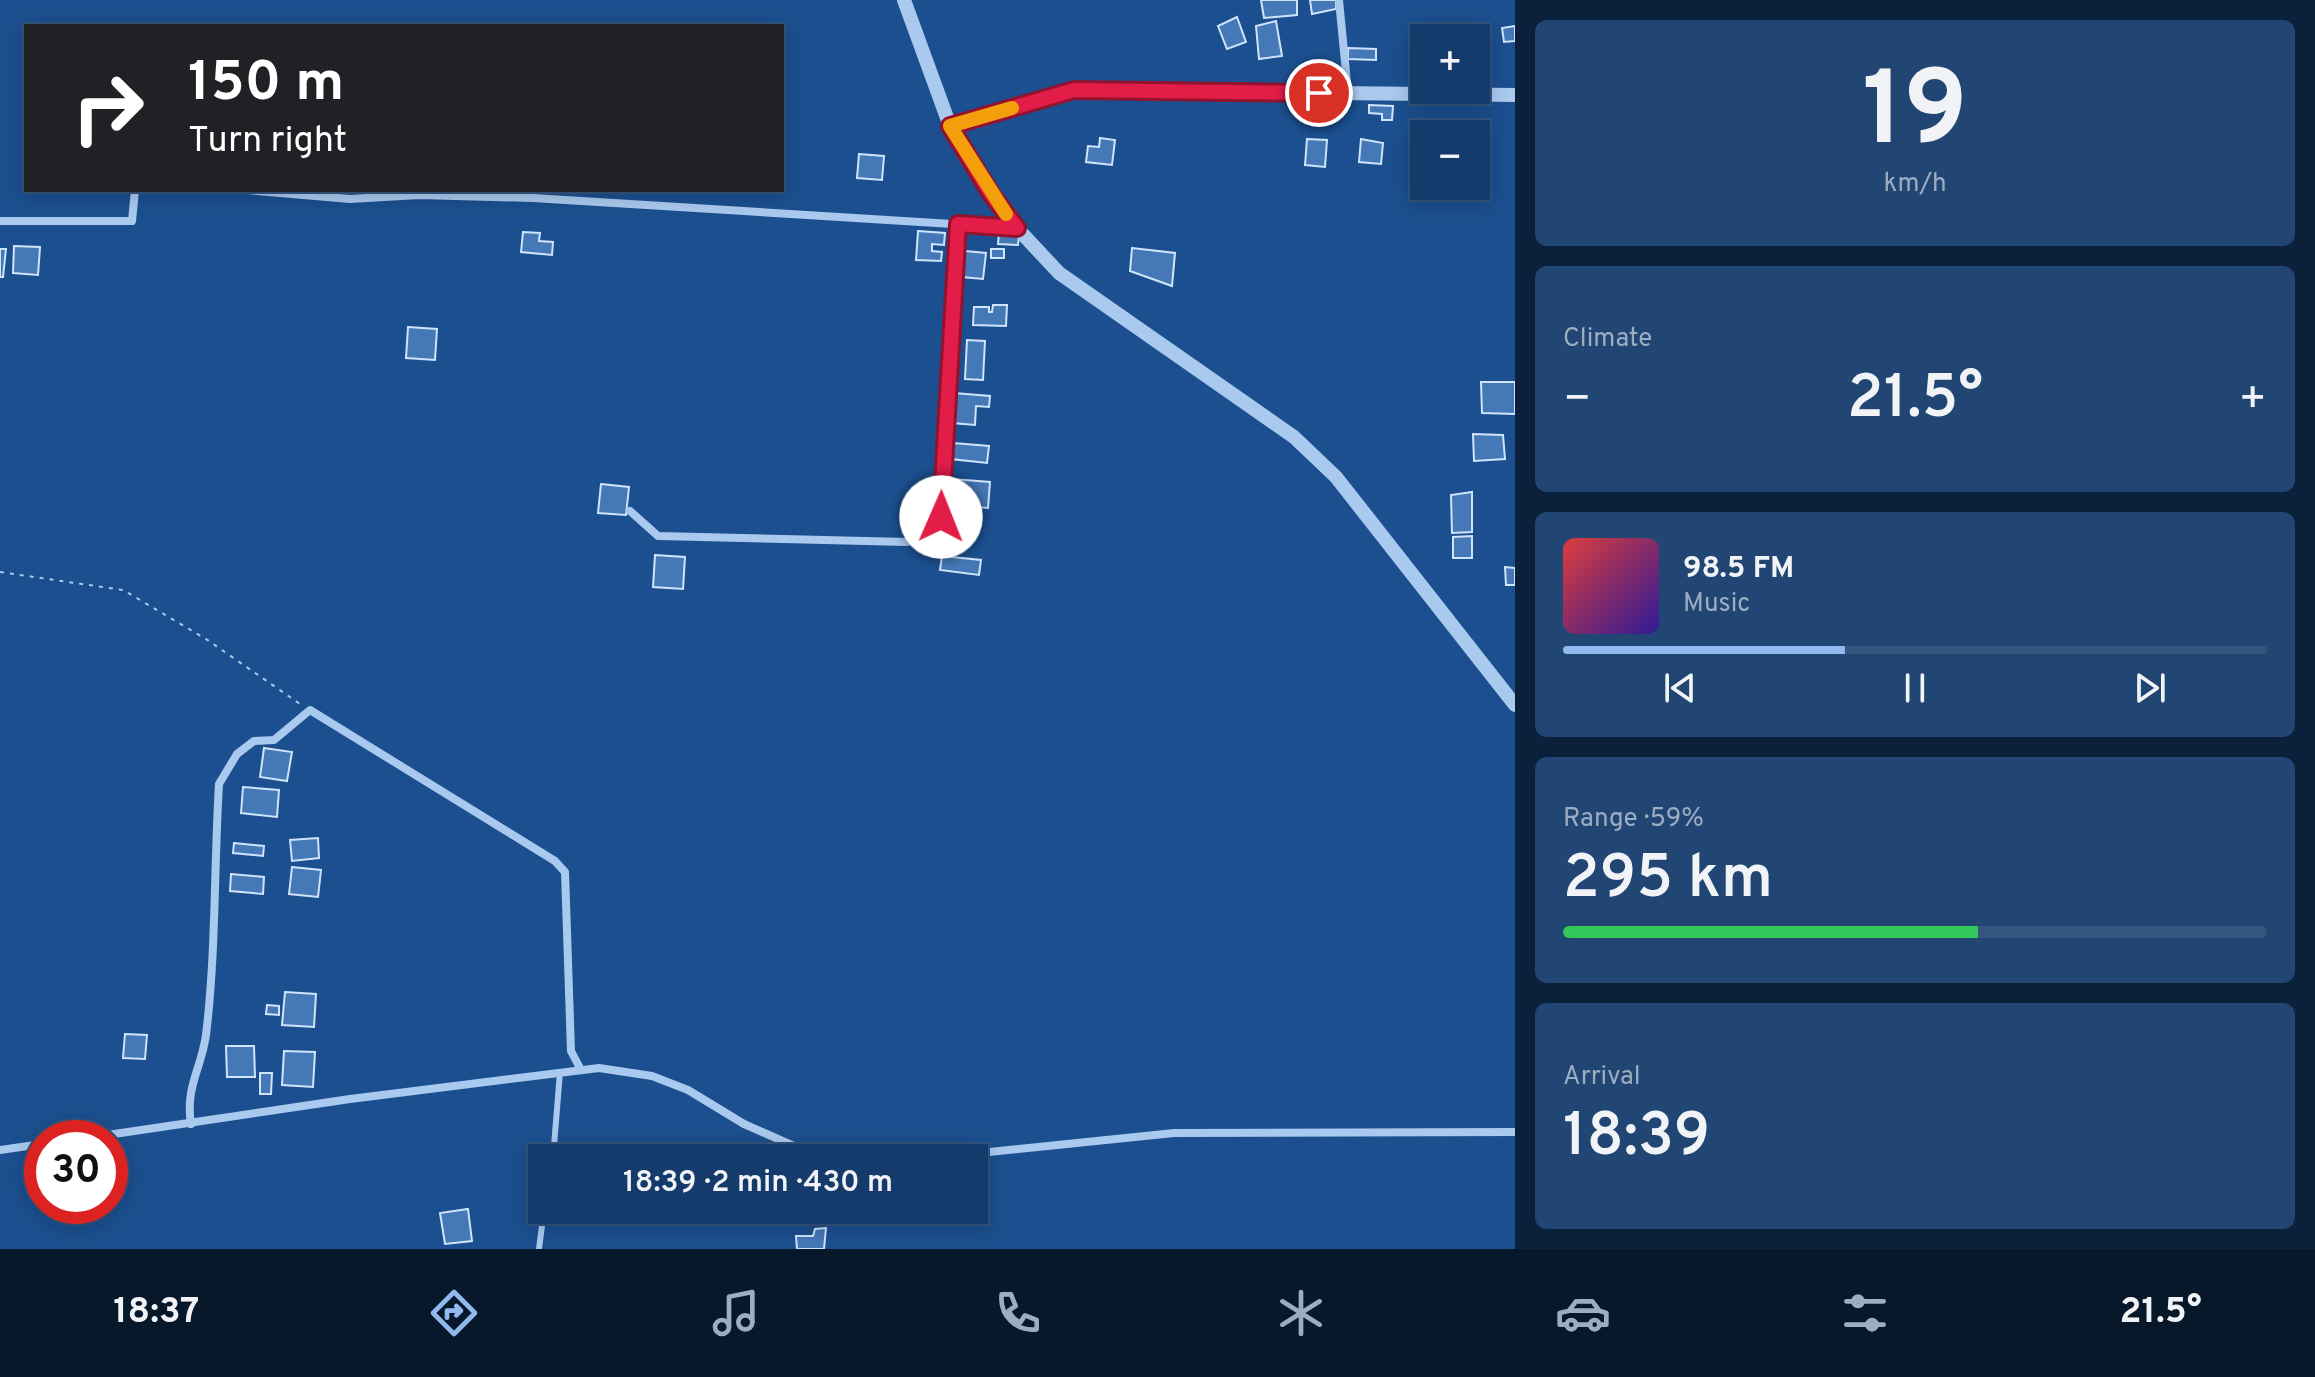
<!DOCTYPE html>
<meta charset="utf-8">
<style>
body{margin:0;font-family:Overpass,sans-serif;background:#214673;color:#f1f3f6;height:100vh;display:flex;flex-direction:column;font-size:30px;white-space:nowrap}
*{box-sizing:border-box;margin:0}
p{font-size:26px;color:#9dadc1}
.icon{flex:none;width:44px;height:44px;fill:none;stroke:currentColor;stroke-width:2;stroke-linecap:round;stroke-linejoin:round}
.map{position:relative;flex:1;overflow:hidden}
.side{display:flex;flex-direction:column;gap:20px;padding:20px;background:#0b203b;width:800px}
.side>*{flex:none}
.hud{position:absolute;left:24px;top:24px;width:760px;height:168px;border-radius:0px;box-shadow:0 4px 20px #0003,0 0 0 2px #33557e;background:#202124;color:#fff;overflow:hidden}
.controls{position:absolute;left:1410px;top:24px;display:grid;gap:16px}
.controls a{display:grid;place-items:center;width:80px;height:80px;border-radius:0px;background:#143b6b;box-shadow:0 4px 20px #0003,0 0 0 2px #33557e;font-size:40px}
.speed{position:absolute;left:24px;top:1120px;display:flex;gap:16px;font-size:40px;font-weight:700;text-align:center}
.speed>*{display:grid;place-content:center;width:104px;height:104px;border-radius:50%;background:#143b6b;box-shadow:0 4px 20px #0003,0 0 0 2px #33557e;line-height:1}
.speed .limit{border:12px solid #d22;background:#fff;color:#111}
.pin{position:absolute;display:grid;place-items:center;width:68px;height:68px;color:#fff;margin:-34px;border:4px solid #fff;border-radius:50%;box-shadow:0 2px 8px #0007}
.me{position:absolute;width:88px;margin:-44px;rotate:1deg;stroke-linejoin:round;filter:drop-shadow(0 0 6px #0008)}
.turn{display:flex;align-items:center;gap:28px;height:168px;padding:0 32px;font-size:36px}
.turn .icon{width:104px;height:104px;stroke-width:2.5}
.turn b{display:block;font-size:56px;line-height:68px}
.big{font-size:60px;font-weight:600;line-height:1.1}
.side .tile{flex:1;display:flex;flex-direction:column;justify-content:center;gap:12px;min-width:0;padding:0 28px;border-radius:12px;background:#214673}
.side .dial{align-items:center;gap:0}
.dial b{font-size:104px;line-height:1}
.song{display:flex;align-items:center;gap:24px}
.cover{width:96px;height:96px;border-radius:12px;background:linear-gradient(135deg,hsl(0 70% 55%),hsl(250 70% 35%))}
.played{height:8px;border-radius:4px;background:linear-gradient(90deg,#90b9f0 40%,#33557e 40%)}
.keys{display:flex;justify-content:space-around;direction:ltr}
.heat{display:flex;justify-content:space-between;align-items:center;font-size:44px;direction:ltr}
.charge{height:12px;border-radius:6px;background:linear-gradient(90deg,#34c759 59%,#33557e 0)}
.trip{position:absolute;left:528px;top:1144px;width:460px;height:80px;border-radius:0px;background:#143b6b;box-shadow:0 4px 20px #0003,0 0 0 2px #33557e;font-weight:600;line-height:80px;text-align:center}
.tab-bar{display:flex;height:128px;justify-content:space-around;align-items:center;background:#08182b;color:#9dadc1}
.tab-bar .icon{width:56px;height:56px}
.tab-bar .current{color:#90b9f0}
.tab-bar b{font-size:36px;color:#f1f3f6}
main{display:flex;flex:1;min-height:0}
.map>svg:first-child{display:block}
</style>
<main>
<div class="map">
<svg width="1515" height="1249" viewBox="0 0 1515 1249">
<rect width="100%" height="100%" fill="#1b4f8f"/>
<g fill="#4478b7" stroke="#cfe3fa" stroke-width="2">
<polygon points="1261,0 1297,0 1297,15 1264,18"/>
<polygon points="1310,0 1336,0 1336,9 1312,14"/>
<polygon points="1237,17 1246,42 1227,49 1218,26"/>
<polygon points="1276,21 1282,56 1259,59 1256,26"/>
<polygon points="1515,26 1515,41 1504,42 1502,28"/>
<polygon points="1348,48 1376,49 1376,60 1348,59"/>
<polygon points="1369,105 1393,106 1392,120 1382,120 1382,114 1369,113"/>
<polygon points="1100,138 1115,140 1112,165 1086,162 1088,146 1099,147"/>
<polygon points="1307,139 1327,140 1325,167 1305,165"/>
<polygon points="1361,139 1383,143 1381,164 1359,162"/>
<polygon points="859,154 884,156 882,180 857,178"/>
<polygon points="918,231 945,233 944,245 932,244 932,251 942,252 941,261 916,260"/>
<polygon points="523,232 540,233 539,241 553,242 552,255 521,252"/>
<polygon points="999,232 1019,234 1018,245 998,244"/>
<polygon points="14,246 40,247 38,275 13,273"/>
<polygon points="1132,248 1175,253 1172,286 1130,271"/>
<polygon points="0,249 6,249 3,277 0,277"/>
<rect x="991" y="249" width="13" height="9"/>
<polygon points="965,251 986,253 983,279 962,277"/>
<polygon points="993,305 1007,305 1006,326 973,325 974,307 989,307 989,312 992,312"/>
<polygon points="408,327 437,329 435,360 406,358"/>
<polygon points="967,340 985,341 983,380 965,379"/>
<polygon points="1481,382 1515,382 1515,414 1482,413"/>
<polygon points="954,393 990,396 989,407 976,406 975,425 952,423"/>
<polygon points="1473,434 1503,435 1505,459 1474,461"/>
<polygon points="953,443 989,446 987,463 951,459"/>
<polygon points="952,479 990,482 988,508 950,505"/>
<polygon points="601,484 629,487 626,515 598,513"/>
<polygon points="1472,492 1472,532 1452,533 1451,495"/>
<polygon points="1472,536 1472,558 1453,558 1453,537"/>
<polygon points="655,555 685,557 683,589 653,587"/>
<polygon points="942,556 981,560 979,575 940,570"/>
<polygon points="1505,567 1515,568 1515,585 1506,585"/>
<polygon points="264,748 292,752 287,781 260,777"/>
<polygon points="243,787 279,790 277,817 241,813"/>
<polygon points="318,838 319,858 292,861 290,840"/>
<polygon points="234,843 264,846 263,856 233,853"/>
<polygon points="292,867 321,870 318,897 289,894"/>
<polygon points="231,874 264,877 263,894 230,891"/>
<polygon points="285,992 316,994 314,1027 282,1025"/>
<polygon points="267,1005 279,1006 279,1015 266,1014"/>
<polygon points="125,1034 147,1035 145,1059 123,1058"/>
<polygon points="226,1046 254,1046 255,1077 227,1077"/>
<polygon points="284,1051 315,1052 313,1087 282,1085"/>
<polygon points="260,1073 272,1073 271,1094 260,1094"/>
<polygon points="468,1209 472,1241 445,1244 440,1213"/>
<polygon points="798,1210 826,1210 825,1219 798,1218"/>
<polygon points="826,1228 824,1249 797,1249 796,1236 813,1236 815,1229"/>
</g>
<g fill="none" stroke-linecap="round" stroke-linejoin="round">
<polyline stroke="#a9c9ee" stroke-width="2" stroke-dasharray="4 6" stroke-linecap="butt" points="0,572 123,590 206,639 300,704"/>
<g stroke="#a9c9ee" stroke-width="6">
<polyline points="553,1158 560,1072"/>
<polyline points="539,1249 544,1210"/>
</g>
<g stroke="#a9c9ee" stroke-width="8">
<polyline points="1339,0 1348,93"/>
<polyline points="247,190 350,199 419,195 533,198 1017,228"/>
<polyline points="0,221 132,221 135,190"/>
<polyline points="630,511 658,536 907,542 929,531 941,517 958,224"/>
<path d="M191,1124C185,1087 201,1070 206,1035C216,953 214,867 219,784L237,754L254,741L274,740L310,710L555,861L565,872L571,1051L581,1070"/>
<polyline points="87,1138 350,1099 599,1068 652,1076 688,1090 744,1124 803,1150 832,1157 951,1156 1174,1133 1515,1132"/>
<polyline points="0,1150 42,1144"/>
</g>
<g stroke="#a9c9ee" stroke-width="14">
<polyline points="904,0 950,126 991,194 1017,228 1059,273 1294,437 1336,477 1515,705"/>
<polyline points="950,126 1074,90 1515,95"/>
</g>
</g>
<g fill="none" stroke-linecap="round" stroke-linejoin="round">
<g stroke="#92132f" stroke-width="20">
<polyline id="route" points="941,517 958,224 1017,228 991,194 950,126 1074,90 1319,93"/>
</g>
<use href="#route" stroke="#e11d48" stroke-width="14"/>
<polyline stroke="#f59e0b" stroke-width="14" points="1006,214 950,126 1012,108"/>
</g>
</svg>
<div class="controls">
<a>+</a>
<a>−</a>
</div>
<div class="speed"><div class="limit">30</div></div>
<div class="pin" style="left:1319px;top:93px;background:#d93025"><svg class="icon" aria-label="arrive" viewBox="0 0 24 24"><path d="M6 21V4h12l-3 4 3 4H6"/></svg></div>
<svg class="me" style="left:941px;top:517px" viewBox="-20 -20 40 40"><circle r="19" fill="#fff"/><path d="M0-13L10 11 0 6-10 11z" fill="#e11d48"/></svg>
<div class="trip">18:39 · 2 min · 430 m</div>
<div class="hud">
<div class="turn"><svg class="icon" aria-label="right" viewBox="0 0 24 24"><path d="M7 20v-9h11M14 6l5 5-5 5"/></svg><div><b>150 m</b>Turn right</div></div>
</div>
</div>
<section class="side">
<div class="tile dial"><b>19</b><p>km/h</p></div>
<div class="tile"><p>Climate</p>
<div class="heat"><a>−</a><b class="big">21.5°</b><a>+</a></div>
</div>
<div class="tile">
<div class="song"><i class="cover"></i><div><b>98.5 FM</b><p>Music</p></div></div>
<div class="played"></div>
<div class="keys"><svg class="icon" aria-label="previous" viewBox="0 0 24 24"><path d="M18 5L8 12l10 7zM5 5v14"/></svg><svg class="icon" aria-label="pause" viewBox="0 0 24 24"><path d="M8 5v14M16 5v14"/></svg><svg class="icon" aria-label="next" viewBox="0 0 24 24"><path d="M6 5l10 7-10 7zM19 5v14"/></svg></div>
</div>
<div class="tile"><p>Range · 59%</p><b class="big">295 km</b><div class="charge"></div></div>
<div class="tile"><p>Arrival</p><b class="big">18:39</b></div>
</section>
</main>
<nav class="tab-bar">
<b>18:37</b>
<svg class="icon current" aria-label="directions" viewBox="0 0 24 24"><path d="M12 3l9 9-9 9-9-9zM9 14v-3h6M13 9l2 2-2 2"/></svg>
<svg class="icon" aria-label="music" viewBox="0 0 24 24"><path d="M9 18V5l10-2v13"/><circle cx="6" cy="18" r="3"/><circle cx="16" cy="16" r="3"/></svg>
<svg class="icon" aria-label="phone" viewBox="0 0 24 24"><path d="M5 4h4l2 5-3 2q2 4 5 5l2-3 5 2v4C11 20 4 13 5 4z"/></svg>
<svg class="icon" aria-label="climate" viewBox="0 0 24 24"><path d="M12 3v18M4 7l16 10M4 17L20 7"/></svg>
<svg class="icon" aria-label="car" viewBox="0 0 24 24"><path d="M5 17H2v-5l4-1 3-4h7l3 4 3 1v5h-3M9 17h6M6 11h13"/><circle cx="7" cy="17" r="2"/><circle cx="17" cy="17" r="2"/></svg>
<svg class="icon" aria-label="filters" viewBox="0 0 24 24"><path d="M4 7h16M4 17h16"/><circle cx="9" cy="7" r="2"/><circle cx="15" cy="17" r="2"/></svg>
<b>21.5°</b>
</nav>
